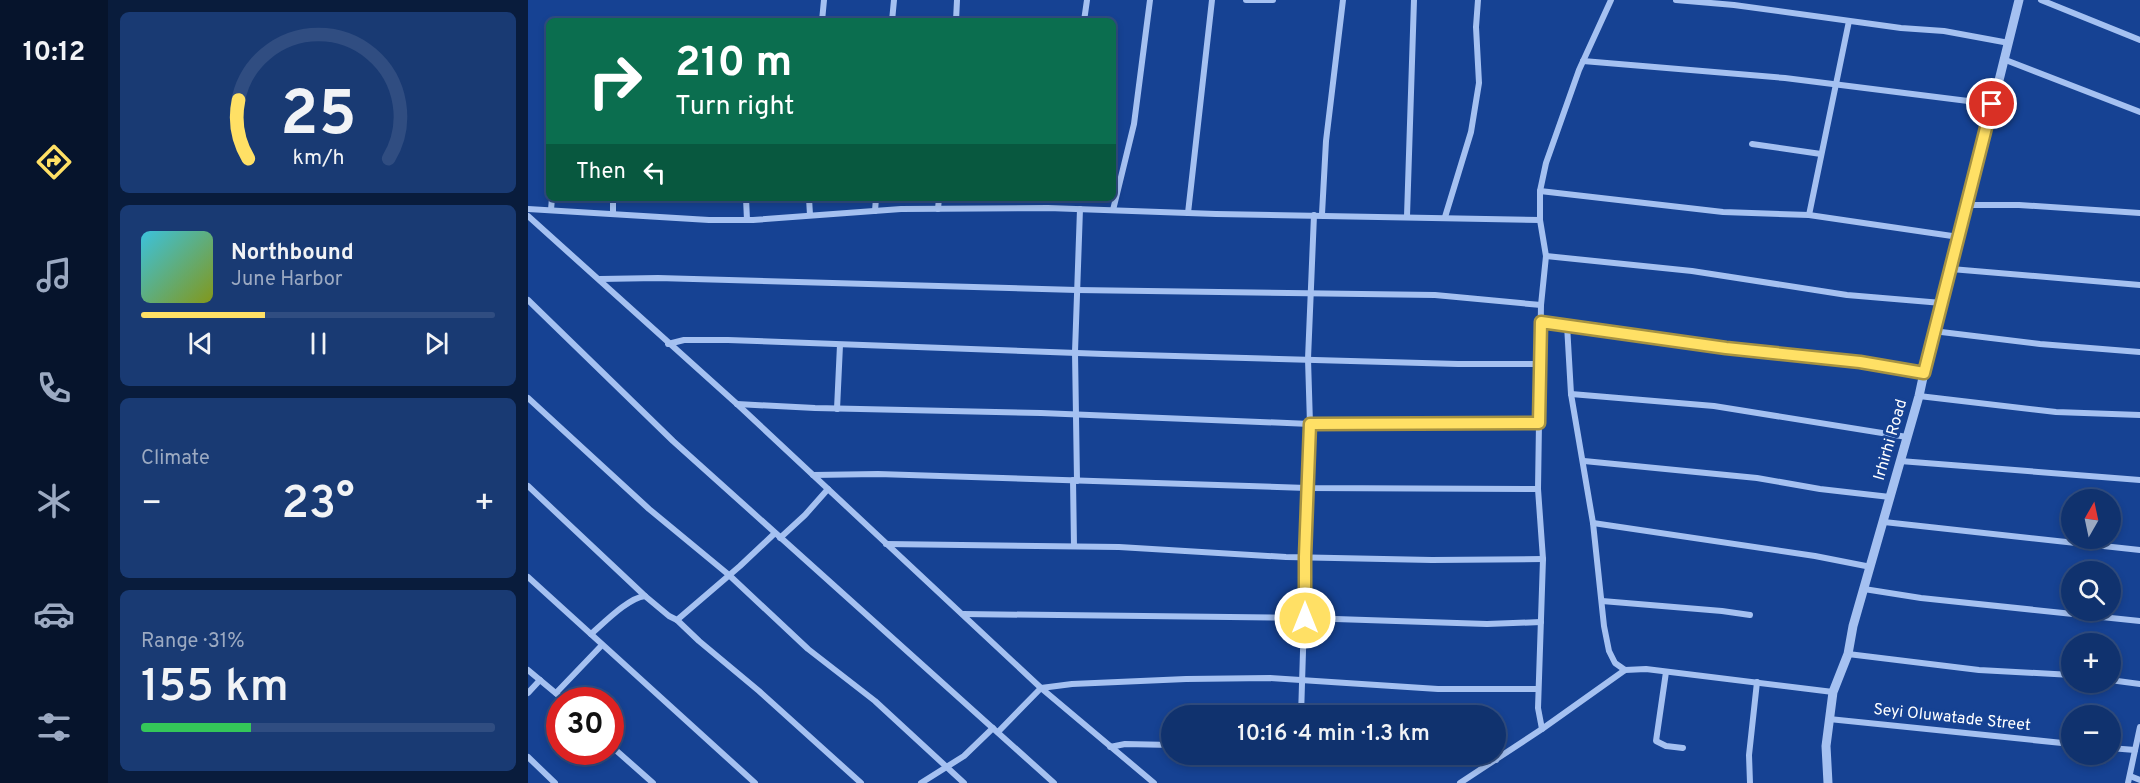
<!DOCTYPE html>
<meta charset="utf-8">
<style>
body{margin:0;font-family:Overpass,sans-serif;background:#193a73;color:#f1f3f6;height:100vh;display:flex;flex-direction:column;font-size:22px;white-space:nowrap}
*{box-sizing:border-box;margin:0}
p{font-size:20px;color:#9caac2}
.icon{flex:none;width:33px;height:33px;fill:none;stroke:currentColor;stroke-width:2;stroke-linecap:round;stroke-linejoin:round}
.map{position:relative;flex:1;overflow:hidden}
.side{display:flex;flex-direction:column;gap:12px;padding:12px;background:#091c3c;width:420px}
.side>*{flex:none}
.top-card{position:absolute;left:18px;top:18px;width:570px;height:183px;border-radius:9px;box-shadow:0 3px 9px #0003,0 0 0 2px #304d81;background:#0b6e4f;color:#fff;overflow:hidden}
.needle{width:39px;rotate:9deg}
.buttons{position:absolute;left:1533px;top:489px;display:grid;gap:12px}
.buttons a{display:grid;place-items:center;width:60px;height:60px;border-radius:50%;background:#10326e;box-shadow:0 3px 9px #0003,0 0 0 2px #304d81;font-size:30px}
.speed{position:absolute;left:18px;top:687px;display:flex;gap:12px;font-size:30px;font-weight:700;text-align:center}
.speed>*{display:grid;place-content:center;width:78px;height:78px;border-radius:50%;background:#10326e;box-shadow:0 3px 9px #0003,0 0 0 2px #304d81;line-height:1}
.speed .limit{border:9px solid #d22;background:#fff;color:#111}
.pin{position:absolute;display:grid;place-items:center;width:51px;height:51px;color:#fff;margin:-26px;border:3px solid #fff;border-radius:50%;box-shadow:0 2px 6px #0007}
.me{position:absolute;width:66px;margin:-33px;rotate:0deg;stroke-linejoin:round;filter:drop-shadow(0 0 4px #0008)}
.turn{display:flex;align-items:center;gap:21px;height:126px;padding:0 30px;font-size:27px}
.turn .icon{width:78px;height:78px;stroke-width:2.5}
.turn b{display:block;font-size:42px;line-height:51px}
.then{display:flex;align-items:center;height:57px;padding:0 30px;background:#0003;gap:12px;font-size:22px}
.big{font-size:45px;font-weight:600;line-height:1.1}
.side .widget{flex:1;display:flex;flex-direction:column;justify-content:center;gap:9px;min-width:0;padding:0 21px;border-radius:9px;background:#193a73}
.side .dial{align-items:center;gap:0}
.dial svg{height:156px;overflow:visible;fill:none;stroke:#304d81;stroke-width:7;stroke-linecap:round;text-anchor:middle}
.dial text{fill:#f1f3f6;stroke:none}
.song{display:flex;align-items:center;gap:18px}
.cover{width:72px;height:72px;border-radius:9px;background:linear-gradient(135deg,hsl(190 70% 55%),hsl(70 70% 35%))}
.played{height:6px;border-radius:3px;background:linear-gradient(90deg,#ffe065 35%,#304d81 35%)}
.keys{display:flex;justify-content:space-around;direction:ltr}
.heat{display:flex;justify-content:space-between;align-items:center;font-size:33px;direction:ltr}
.charge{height:9px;border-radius:4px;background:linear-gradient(90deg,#34c759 31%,#304d81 0)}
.trip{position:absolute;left:633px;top:705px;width:345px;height:60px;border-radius:30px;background:#10326e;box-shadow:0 3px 9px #0003,0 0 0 2px #304d81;font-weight:600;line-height:60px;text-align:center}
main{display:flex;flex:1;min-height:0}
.tab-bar{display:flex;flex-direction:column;width:108px;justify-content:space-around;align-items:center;background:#06142c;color:#9caac2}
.tab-bar .icon{width:42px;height:42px}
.tab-bar .on{color:#ffe065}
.tab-bar b{font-size:27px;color:#f1f3f6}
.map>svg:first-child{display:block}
</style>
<main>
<nav class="tab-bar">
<b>10:12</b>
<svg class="icon on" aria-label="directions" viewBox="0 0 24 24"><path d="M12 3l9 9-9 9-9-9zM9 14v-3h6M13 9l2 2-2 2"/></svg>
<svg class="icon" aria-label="music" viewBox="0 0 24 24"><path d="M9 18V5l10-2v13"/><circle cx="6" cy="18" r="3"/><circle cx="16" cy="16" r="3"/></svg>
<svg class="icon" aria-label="phone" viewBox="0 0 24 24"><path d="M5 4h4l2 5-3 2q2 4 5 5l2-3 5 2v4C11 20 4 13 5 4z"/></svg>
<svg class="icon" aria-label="climate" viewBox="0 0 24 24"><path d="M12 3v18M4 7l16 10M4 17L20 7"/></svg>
<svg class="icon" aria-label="car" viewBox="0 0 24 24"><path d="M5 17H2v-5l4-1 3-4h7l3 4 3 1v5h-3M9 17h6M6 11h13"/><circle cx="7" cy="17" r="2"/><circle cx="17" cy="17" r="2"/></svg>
<svg class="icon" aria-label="filters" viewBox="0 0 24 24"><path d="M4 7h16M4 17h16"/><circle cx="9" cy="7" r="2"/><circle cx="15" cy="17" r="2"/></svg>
</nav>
<section class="side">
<div class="widget dial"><svg viewBox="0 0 100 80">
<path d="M14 69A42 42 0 1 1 86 69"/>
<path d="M14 69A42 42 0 0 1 9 39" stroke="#ffe065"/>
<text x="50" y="56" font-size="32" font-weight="700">25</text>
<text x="50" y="72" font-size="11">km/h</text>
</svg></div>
<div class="widget">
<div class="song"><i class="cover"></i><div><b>Northbound</b><p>June Harbor</p></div></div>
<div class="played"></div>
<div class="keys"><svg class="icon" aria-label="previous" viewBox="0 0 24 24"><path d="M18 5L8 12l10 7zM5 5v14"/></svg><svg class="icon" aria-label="pause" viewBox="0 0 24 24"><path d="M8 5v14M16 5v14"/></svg><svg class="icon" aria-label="next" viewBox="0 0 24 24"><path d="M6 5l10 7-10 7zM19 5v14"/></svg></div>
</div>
<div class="widget"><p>Climate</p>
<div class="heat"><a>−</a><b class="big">23°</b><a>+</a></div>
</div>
<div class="widget"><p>Range · 31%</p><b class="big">155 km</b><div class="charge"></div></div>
</section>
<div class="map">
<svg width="1612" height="783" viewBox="0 0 1612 783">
<rect width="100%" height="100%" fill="#164293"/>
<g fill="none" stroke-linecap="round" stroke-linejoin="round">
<g stroke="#a5c1f1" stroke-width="6">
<polyline points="718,0 745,0"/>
<polyline points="1148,0 1206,5 1373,28 1416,31 1481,43"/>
<polyline points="1513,0 1612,40"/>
<polyline points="294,21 296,0"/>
<polyline points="364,21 366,0"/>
<polyline points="428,21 429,0"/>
<polyline points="556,21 559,0"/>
<polyline points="1475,59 1612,112"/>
<polyline points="1055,61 1257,78 1464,104"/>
<polyline points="1224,144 1293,154"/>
<polyline points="1012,191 1195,212 1281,215 1431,237"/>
<polyline points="218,198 219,220"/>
<polyline points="281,198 282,215"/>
<polyline points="1440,205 1491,205 1612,213"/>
<polyline points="0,209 181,220 225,220 373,209 520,208 688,214 1012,220"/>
<polyline points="410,209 411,198"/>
<polyline points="23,210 24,198"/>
<polyline points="585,210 606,124 622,0"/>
<polyline points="347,211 348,198"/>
<polyline points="660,213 684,0"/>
<polyline points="85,214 85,198"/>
<polyline points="794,214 798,141 815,0"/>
<polyline points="1281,215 1321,21"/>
<polyline points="0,216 209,404 513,688 626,783"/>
<polyline points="879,216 886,0"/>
<polyline points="917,217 943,132 951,83 948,27 950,0"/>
<polyline points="1018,256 1164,271 1319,295 1414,303"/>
<polyline points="1423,269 1612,285"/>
<polyline points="72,279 130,278 549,290 907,295 1013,305"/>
<polyline points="0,300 145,441 526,783"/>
<polyline points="1013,322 1198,348 1331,362 1396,373"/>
<polyline points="1039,325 1043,394 1065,523 1076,626 1081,651 1087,663 1097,670"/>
<polyline points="1405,331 1512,344 1612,352"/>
<polyline points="140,344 156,340 200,340 576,354 930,364 1013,364"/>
<polyline points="1043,394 1186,406 1379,437"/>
<polyline points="1391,396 1528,412 1612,415"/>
<polyline points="0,398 121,509 201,575 280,649 347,701 436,783"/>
<polyline points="209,404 287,408 513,413 782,424 1011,423"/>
<polyline points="309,409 312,345"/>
<polyline points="1056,461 1229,478 1292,489 1362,497"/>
<polyline points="1372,461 1612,480"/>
<polyline points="285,475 350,474 779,488 1010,489"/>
<polyline points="545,480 546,546"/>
<polyline points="549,481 547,352 552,209"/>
<polyline points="0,486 117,596"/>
<polyline points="1356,522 1612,550"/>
<polyline points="1065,523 1287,556 1343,567"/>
<polyline points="252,538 277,515 300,489"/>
<polyline points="358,544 591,547 758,557 904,560 1015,559"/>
<polyline points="0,577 227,783"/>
<polyline points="1336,589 1393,598 1612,621"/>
<polyline points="1074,601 1194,611 1222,615"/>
<polyline points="435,614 777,618 959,624 1013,622"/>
<polyline points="149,620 171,641 231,691 333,783"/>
<path d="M63,634C76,623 100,598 117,596L141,616L149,620L212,566L247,533"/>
<polyline points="1320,654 1451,670 1544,675"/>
<polyline points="0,670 36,700"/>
<polyline points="1138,672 1128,741 1138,746 1155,748"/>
<polyline points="1582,680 1612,684"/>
<polyline points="0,693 12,680"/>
<polyline points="28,693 74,645"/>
<polyline points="773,716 782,424 780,359 786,215"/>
<polyline points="1301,719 1544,744"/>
<polyline points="1014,729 1010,708 1015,559 1010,489 1011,423 1013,305 1018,256 1012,220 1012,191 1018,163 1051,70 1083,0"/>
<polyline points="470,732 513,688 544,684 658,679 742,678 910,689 1010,689"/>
<polyline points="82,745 125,783"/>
<polyline points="582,747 597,744 644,745"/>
<polyline points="1582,748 1607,750"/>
<polyline points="886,754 968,760"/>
<polyline points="0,757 27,783"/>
<polyline points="1602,776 1612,780"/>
<polyline points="393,783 436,756 465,728"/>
<polyline points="932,783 1014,729 1097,670 1118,669 1305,692"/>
<polyline points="1222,783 1221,755 1229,682"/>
<polyline points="1600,783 1612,727"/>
</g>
<polyline stroke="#a5c1f1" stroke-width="9" points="1300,783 1298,746 1305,692 1320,654 1325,626 1391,396 1405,331 1440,205 1491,0"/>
</g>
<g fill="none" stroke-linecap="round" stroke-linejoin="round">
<g stroke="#a69242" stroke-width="15">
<polyline id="route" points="777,618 777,557 782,424 1011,423 1013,322 1198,348 1332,362 1396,373 1464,104"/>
</g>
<use href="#route" stroke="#ffe065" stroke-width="10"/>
</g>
<g text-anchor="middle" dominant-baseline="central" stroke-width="6" stroke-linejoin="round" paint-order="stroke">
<g font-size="16" fill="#fff" stroke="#164293">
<text transform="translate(1363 440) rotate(-74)">Irhirhi Road</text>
<text transform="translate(1424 718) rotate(6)">Seyi Oluwatade Street</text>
</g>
</g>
</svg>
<div class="buttons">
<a><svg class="needle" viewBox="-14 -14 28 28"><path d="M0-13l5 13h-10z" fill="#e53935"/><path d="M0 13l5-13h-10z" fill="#9caac2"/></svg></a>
<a><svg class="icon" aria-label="search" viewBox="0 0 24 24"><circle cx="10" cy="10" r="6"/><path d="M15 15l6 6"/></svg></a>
<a>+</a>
<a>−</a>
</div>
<div class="speed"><div class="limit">30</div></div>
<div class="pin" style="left:1464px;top:104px;background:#d93025"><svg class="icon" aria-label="arrive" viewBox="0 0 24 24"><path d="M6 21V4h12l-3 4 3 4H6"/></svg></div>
<svg class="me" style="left:777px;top:618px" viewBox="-20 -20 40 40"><circle r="17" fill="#ffe065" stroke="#fff" stroke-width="3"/><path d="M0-11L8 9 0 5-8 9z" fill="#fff"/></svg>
<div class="trip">10:16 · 4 min · 1.3 km</div>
<div class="top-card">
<div class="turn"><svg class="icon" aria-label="right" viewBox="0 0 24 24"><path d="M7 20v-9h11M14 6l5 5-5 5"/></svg><div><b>210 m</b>Turn right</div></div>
<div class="then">Then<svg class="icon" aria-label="left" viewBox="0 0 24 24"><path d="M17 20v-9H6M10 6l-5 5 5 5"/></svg></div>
</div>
</div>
</main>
